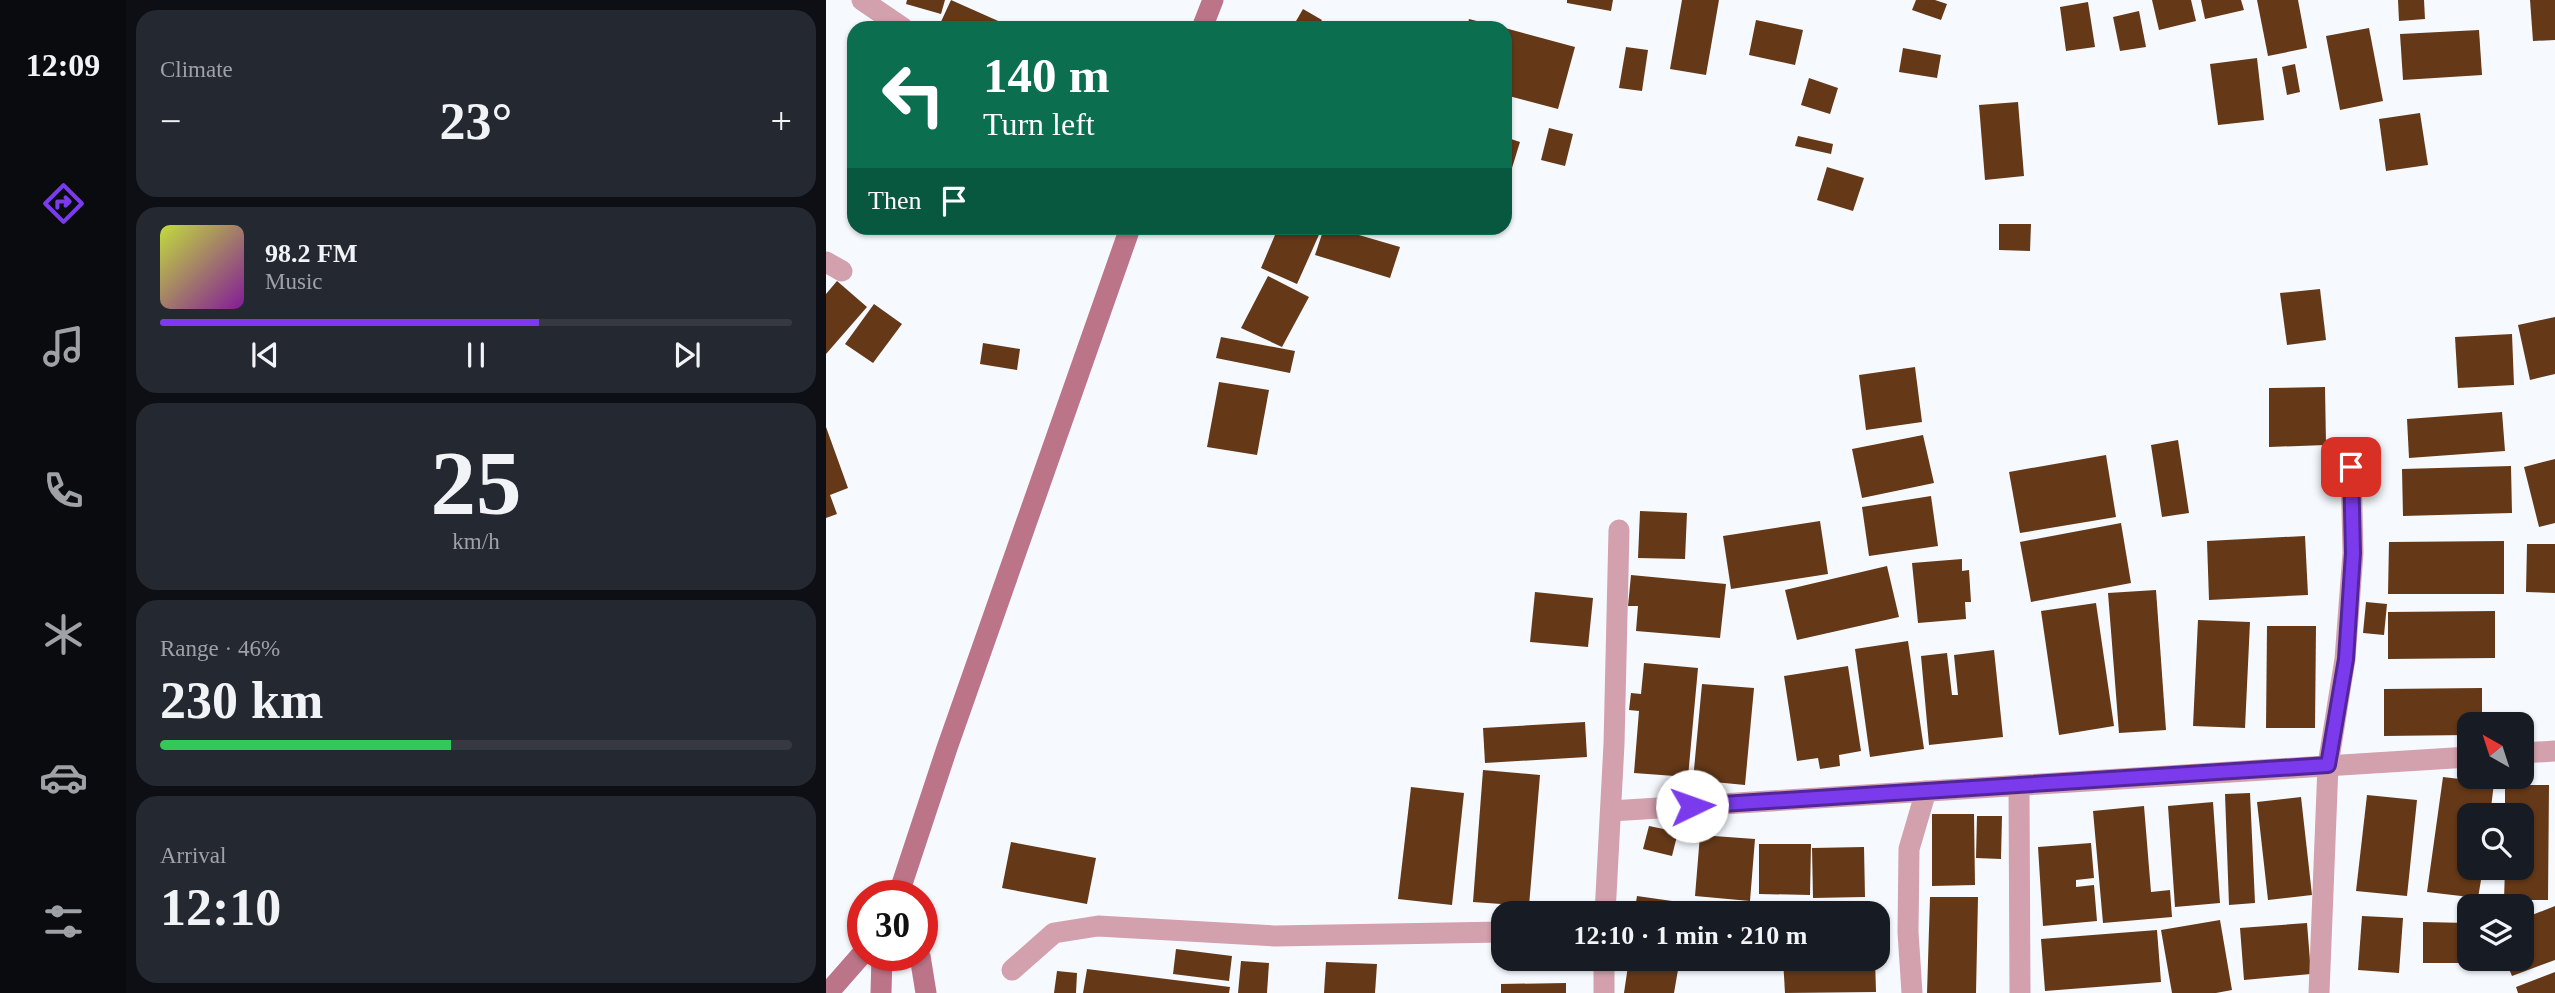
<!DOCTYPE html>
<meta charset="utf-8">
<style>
body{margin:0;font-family:Georgia,serif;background:#242831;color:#f1f3f6;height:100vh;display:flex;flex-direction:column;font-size:26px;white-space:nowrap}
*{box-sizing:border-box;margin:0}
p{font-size:23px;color:#9ea1a6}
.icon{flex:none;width:38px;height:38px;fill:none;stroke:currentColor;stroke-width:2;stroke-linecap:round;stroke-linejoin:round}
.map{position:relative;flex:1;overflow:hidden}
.drawer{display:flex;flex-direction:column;gap:10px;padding:10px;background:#0d0f14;width:700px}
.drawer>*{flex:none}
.top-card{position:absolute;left:21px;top:21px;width:665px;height:214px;border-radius:21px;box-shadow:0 2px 5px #0004;background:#0b6e4f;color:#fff;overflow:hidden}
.needle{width:46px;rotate:321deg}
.buttons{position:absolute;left:1631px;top:712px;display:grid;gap:14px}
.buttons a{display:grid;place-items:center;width:77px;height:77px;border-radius:14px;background:#171b24;box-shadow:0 2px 5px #0004;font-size:35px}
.speed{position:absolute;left:21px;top:880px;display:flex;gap:14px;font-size:35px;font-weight:700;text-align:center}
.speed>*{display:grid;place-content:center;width:91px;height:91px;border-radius:50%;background:#171b24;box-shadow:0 2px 5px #0004;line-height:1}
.speed .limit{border:10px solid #d22;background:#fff;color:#111}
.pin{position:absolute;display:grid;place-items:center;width:60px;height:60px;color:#fff;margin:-30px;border-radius:14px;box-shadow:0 4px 10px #0006}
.me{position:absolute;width:77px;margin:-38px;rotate:87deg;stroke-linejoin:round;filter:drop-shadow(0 0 5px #0008)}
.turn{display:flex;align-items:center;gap:24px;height:147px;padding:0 21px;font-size:32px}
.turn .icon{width:91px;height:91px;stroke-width:2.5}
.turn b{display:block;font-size:49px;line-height:60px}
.then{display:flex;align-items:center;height:66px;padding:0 21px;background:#0003;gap:14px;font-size:26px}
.big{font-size:52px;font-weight:800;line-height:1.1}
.drawer .card{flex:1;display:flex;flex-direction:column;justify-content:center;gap:10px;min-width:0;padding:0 24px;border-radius:21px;background:#242831}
.drawer .dial{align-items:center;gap:0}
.dial b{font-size:91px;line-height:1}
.song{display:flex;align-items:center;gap:21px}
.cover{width:84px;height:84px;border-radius:10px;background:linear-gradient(135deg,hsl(70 70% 55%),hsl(290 70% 35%))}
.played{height:7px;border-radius:4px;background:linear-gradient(90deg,#7c3aed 60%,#363941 60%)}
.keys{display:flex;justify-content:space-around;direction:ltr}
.heat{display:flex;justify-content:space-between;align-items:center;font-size:38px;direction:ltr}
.charge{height:10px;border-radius:5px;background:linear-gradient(90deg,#34c759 46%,#363941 0)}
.trip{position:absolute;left:665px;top:901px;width:399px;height:70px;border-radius:21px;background:#171b24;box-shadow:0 2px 5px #0004;font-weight:800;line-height:70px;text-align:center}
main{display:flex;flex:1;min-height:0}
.menu{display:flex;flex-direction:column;width:126px;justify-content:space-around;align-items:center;background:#090b0e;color:#9ea1a6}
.menu .icon{width:49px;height:49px}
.menu .on{color:#7c3aed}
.menu b{font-size:32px;color:#f1f3f6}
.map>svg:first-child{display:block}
</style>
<main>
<nav class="menu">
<b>12:09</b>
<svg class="icon on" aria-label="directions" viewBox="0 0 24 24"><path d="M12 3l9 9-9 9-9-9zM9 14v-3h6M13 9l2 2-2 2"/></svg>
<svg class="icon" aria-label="music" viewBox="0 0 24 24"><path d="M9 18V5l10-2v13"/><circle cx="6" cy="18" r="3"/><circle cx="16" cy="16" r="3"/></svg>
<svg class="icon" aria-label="phone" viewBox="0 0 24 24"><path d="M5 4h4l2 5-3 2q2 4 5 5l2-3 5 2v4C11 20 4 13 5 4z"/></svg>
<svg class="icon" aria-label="climate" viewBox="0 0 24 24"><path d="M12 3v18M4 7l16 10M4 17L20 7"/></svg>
<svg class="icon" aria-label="car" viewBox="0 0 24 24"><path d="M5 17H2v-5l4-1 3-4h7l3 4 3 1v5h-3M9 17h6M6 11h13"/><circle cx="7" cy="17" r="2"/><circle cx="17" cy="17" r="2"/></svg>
<svg class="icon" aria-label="filters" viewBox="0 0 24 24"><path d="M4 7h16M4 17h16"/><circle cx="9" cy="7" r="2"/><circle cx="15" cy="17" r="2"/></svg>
</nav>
<section class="drawer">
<div class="card"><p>Climate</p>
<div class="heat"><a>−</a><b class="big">23°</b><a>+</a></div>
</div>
<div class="card">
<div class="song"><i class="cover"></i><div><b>98.2 FM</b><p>Music</p></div></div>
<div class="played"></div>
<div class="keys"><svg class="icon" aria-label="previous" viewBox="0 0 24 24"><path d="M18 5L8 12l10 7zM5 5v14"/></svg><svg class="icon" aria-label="pause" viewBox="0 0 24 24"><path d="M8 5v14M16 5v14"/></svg><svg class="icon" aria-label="next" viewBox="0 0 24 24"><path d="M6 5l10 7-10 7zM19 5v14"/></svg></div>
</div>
<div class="card dial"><b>25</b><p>km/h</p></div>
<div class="card"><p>Range · 46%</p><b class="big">230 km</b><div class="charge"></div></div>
<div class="card"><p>Arrival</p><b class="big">12:10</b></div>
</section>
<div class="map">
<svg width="1729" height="993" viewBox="0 0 1729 993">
<rect width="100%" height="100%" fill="#f6faff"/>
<g fill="#653918">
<polygon points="81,0 119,0 115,14 80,4"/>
<polygon points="125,0 188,28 113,26"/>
<polygon points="741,0 787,0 785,11 741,3"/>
<polygon points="856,0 893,0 880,75 844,69"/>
<polygon points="1090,0 1109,0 1121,4 1115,20 1086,10"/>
<polygon points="1326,0 1365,0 1370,21 1333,30"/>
<polygon points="1375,0 1415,0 1418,10 1379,19"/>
<polygon points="1431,0 1472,0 1481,48 1442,56"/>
<polygon points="1572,0 1598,0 1599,19 1573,21"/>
<polygon points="1704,0 1729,0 1729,40 1707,41"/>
<polygon points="1262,2 1269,47 1240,51 1234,7"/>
<polygon points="477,9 496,20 491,28 466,28"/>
<polygon points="1313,11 1320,47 1294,51 1287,17"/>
<polygon points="643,19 674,27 674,28 641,28"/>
<polygon points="930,20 977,30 969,65 923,55"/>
<polygon points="679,28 749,47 732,109 679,95"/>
<polygon points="1543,28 1557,101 1514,110 1500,36"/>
<polygon points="1653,30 1656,75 1577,80 1574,34"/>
<polygon points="800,47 822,50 816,91 793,88"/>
<polygon points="1077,48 1115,55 1111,78 1073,72"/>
<polygon points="1431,58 1438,120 1392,125 1384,64"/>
<polygon points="1469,64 1474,92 1461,95 1456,67"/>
<polygon points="983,78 1012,88 1004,114 975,105"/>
<polygon points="1192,102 1198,176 1159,180 1153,105"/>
<polygon points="1594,113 1602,165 1560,171 1553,119"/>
<polygon points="723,128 747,134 739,166 715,160"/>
<polygon points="972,136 1007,144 1005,154 969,146"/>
<polygon points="679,137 694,142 681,184 679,183"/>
<polygon points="1001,167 1038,178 1027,211 991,200"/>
<polygon points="1173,224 1205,224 1204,251 1173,250"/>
<polygon points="452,228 496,228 471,284 435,268"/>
<polygon points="498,228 509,228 574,247 564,278 489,255"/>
<polygon points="442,276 483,297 456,347 415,328"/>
<polygon points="11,281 41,307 0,354 0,294"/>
<polygon points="1494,289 1500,340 1461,345 1454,293"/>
<polygon points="48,304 76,324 47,363 19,344"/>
<polygon points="1729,317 1729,374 1704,380 1692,325"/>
<polygon points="1686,334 1688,385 1632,388 1629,337"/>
<polygon points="395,337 469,351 464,373 390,358"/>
<polygon points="157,343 194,349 191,370 154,364"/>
<polygon points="1089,367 1096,422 1040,430 1033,375"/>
<polygon points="393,382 443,390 431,455 381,447"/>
<polygon points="1499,387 1500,445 1443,447 1443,388"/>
<polygon points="1676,412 1679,451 1583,458 1581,419"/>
<polygon points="0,427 22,488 4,495 11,514 0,518"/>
<polygon points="1097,435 1108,483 1036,498 1026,449"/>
<polygon points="1352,440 1363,513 1336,517 1325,445"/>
<polygon points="1280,455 1290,517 1194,533 1183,472"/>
<polygon points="1729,459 1729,523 1713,527 1698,467"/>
<polygon points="1685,466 1686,513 1577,516 1576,469"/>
<polygon points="1105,496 1112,546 1043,556 1036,507"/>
<polygon points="814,511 861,513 859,559 812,558"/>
<polygon points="994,521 1002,574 905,589 897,536"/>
<polygon points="1295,523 1305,583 1205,602 1194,542"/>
<polygon points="1479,536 1482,595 1383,600 1381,541"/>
<polygon points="1678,541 1678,594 1562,594 1563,542"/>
<polygon points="1701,544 1729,544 1729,593 1700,592"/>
<polygon points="1136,559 1136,571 1143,570 1145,602 1139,602 1140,619 1092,623 1086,563"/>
<polygon points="1061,566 1073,617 971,640 959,590"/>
<polygon points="805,575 900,584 894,638 810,631 812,606 802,606"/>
<polygon points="1330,590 1340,730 1293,733 1282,593"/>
<polygon points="709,592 767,598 762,647 704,642"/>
<polygon points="1540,602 1561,604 1558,635 1537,633"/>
<polygon points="1270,603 1288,726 1233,735 1215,611"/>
<polygon points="1669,611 1669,658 1562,659 1562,612"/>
<polygon points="1372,620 1424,622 1419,728 1367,726"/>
<polygon points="1441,626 1490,626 1489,728 1440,728"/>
<polygon points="1082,641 1098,749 1044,757 1029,649"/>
<polygon points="1168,650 1177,737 1103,745 1095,656 1121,653 1126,695 1132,695 1128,655"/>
<polygon points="818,663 872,668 862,777 808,773 813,711 803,710 805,693 815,694"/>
<polygon points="1022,666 1035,751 1013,755 1014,766 994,769 992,758 971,761 958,676"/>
<polygon points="876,684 928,688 919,785 867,780"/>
<polygon points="1656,688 1656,724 1643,724 1643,735 1558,736 1558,689"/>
<polygon points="759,722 761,757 659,763 657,728"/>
<polygon points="657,770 714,775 703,906 647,902"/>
<polygon points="1617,777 1668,783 1664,816 1643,816 1643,868 1657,868 1652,898 1601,892"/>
<polygon points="1679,785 1723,785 1722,900 1678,900 1679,868 1696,868 1696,816 1679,816"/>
<polygon points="585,787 638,793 626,905 572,899"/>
<polygon points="1424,793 1429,903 1403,905 1399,794"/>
<polygon points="1541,795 1591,800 1581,896 1530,891"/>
<polygon points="1475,797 1486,895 1442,900 1431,802"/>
<polygon points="1387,802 1394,903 1349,907 1342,806"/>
<polygon points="1318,806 1325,892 1344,890 1346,917 1277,923 1267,811"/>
<polygon points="1106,814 1148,814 1149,885 1106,886"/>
<polygon points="1151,816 1176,816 1175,859 1150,858"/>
<polygon points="823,826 852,832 846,856 817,849"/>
<polygon points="874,835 929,839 924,901 869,896"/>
<polygon points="185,842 270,858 261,904 176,888"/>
<polygon points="1265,843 1268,878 1250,880 1250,887 1268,885 1271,921 1217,926 1212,847"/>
<polygon points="933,844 985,844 984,895 933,894"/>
<polygon points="1038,847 1039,897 987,898 986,848"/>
<polygon points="811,896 916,911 915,914 808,914"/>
<polygon points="1104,897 1152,897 1150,993 1101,993"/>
<polygon points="1729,906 1729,960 1686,976 1679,959 1696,959 1696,919"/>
<polygon points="1536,916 1577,918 1573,973 1532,970"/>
<polygon points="1394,920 1406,990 1390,993 1346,993 1335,930"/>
<polygon points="1597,922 1643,923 1643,959 1647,959 1647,963 1597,963"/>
<polygon points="1481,923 1485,974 1418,980 1414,928"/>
<polygon points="1331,930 1335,982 1219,991 1215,939"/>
<polygon points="350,949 406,956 403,981 347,974"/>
<polygon points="728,959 760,959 760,965 728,966"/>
<polygon points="803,959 853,964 848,993 798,993"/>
<polygon points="859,959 908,959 907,968"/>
<polygon points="957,959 1049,959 1050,992 959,993"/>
<polygon points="415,961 443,963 441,993 412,993"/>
<polygon points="500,962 551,964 549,993 498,993"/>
<polygon points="261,969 404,987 403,993 257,993"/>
<polygon points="231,971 251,973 250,993 228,993"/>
<polygon points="1729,972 1729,993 1692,993 1690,987"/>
<polygon points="740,983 740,993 675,993 675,984"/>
</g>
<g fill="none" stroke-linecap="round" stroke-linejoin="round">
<g stroke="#d3a0ad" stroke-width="21">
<polyline points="36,0 77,28"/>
<polyline points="0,262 16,271"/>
<polyline points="1696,753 1729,751"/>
<polyline points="1193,785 1194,993"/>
<polyline points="785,811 1643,757"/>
<polyline points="779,914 788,744 793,530"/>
<polyline points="778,959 778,993"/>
<polyline points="186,970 228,933 272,926 449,936 677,932"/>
<polyline points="1086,993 1082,932 1083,849 1100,791"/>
<polyline points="1493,993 1502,765 1519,659 1527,553 1525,467"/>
</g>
<g stroke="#bc7488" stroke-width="21">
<polyline points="376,28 387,0"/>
<polyline points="72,896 121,748 304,228"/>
<polyline points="94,956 100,993"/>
<polyline points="2,993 37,953"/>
<polyline points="55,993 56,956"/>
</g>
</g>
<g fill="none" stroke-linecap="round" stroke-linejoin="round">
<g stroke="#51269a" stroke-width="18">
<polyline id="route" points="866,806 1502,765 1520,659 1527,553 1525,467"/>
</g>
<use href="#route" stroke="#7c3aed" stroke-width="12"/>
</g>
</svg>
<div class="buttons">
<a><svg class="needle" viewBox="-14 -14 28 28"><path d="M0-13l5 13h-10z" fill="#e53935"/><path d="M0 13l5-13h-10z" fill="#9ea1a6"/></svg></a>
<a><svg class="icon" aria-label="search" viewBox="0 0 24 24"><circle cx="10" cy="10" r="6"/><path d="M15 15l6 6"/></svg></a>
<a><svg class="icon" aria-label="layers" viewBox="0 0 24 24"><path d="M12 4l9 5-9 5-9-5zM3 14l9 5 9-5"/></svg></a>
</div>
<div class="speed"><div class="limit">30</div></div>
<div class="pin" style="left:1525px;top:467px;background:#d93025"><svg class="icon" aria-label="arrive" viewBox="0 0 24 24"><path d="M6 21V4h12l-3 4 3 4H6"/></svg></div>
<svg class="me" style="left:866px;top:806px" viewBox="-20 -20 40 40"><circle r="19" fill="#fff"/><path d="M0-13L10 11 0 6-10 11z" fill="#7c3aed"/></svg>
<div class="trip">12:10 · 1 min · 210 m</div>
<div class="top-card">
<div class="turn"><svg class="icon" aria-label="left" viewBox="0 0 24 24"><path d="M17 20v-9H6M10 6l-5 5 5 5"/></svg><div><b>140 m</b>Turn left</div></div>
<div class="then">Then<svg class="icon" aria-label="arrive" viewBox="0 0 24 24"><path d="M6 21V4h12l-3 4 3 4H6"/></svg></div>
</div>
</div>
</main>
